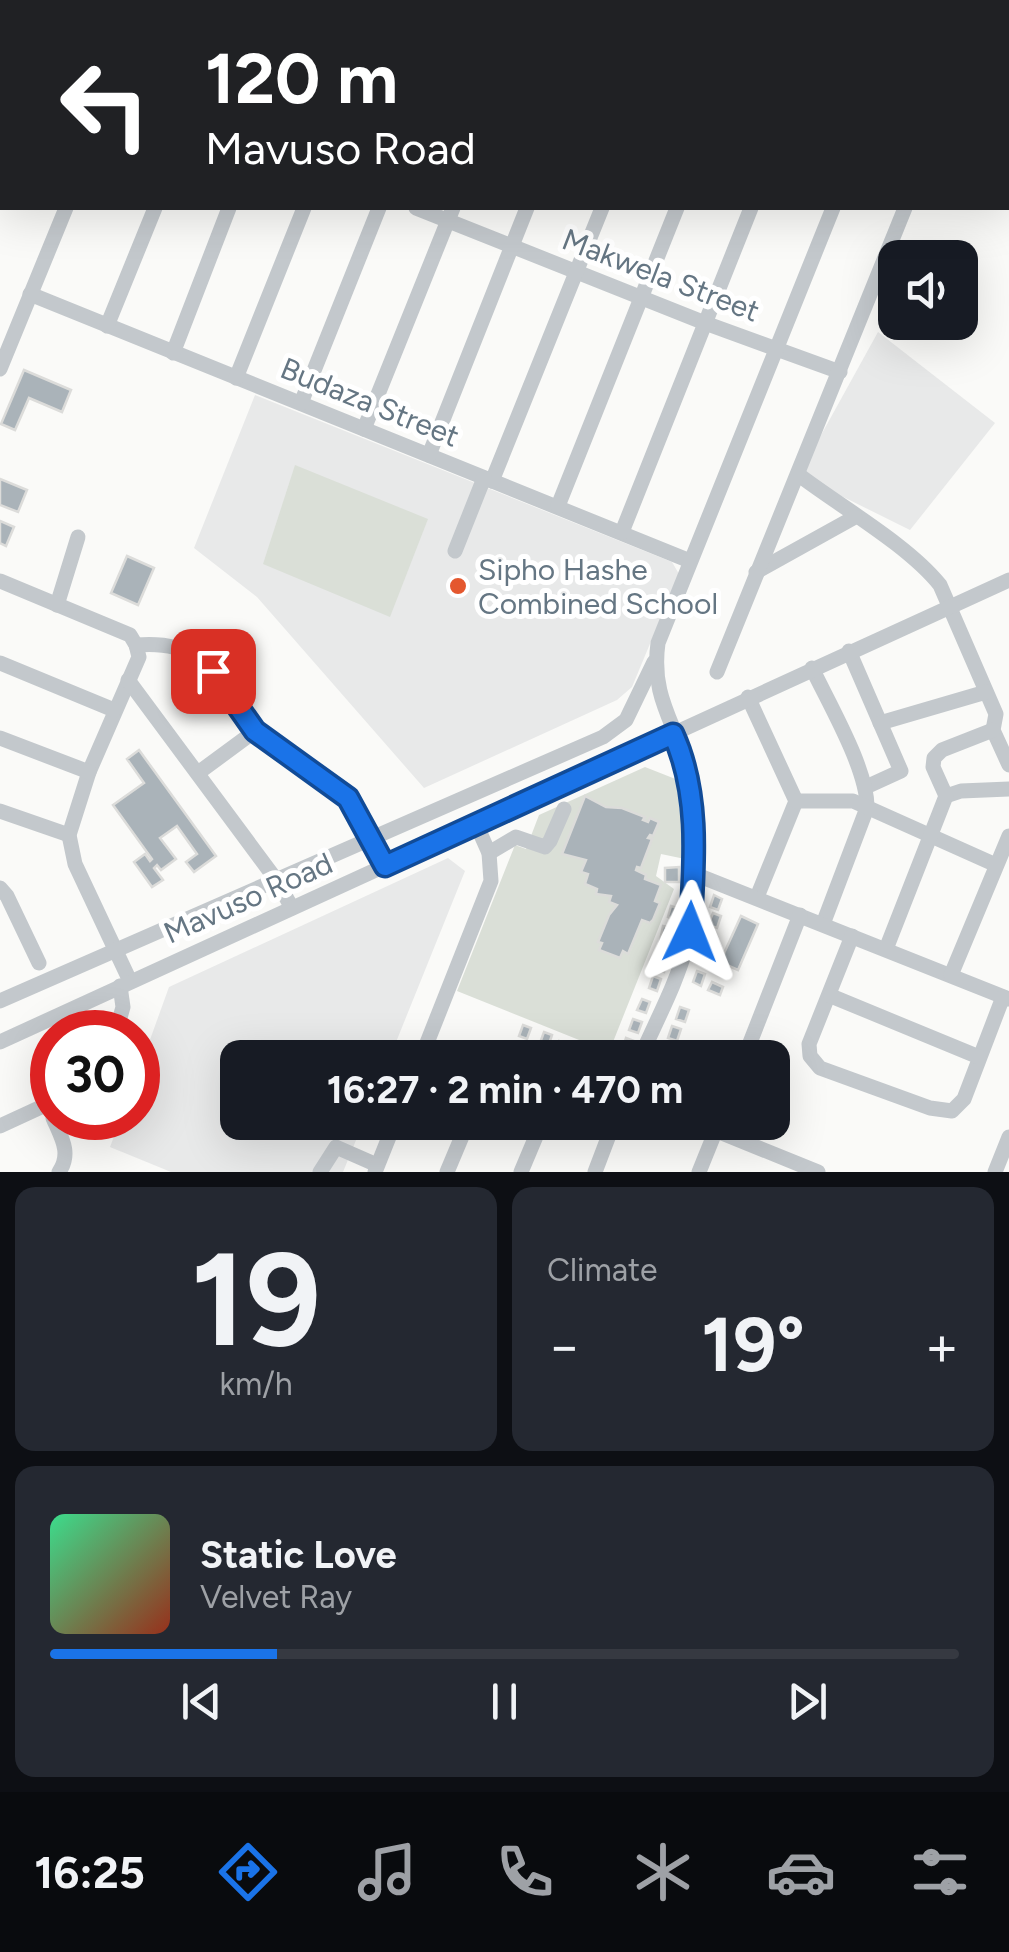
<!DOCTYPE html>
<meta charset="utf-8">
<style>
body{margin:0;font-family:Figtree,sans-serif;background:#242831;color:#f1f3f6;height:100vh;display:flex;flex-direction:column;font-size:38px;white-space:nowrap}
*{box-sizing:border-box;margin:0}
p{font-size:32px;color:#9ea1a6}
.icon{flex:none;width:55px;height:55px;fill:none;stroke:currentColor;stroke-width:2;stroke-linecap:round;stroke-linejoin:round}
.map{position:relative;height:1172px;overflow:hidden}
.side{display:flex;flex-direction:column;gap:15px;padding:15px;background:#0d0f14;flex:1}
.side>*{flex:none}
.hud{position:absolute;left:0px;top:0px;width:1010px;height:210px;box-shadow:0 10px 40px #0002;background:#202124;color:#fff;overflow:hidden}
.fabs{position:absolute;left:878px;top:240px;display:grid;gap:20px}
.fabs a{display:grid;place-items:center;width:100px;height:100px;border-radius:20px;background:#171b24;box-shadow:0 10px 40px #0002;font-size:50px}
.speed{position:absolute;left:30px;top:1010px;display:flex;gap:20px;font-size:50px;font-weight:700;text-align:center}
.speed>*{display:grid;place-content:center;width:130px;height:130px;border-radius:50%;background:#171b24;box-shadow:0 10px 40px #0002;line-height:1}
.speed .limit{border:15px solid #d22;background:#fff;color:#111}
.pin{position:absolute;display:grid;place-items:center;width:85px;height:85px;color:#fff;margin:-42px;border-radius:20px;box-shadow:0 5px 15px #0006}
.me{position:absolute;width:110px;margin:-55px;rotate:2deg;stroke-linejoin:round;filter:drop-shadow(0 0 8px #0008)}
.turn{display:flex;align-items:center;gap:35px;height:210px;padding:0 40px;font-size:45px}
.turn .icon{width:130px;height:130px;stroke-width:2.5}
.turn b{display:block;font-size:70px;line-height:85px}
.big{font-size:75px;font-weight:700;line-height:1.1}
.side .card{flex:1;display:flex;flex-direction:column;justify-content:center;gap:15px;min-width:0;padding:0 35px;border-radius:20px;background:#242831}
.side .dial{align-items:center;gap:0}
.dial b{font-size:130px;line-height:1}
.song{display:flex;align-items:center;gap:30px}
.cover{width:120px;height:120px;border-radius:15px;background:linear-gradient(135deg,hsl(150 70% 55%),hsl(10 70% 35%))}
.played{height:10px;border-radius:5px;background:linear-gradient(90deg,#1a73e8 25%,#363941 25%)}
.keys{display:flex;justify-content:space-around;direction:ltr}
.heat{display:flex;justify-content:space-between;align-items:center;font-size:55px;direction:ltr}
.side .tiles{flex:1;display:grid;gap:15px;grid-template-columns:1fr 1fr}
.card:last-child{grid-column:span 2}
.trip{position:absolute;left:220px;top:1040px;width:570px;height:100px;border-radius:20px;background:#171b24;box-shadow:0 10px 40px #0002;font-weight:700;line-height:100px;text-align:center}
.dock{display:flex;height:160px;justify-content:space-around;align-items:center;background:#090b0e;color:#9ea1a6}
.dock .icon{width:70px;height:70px}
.dock .current{color:#1a73e8}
.dock b{font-size:45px;color:#f1f3f6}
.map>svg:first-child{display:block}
</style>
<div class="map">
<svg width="1009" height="1172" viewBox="0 0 1009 1172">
<rect width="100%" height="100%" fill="#fafaf8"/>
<g fill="#e8e9e9">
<polygon points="878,332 995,423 910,530 799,475"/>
<polygon points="255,395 672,562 679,574 632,687 617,700 424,788 257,597 194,548"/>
<polygon points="448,858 465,871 390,1057 238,1058 238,1122 363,1123 343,1172 171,1172 110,1147 121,1118 138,1118 138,1073 169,987"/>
</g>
<g fill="#dadfd7">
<polygon points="295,465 428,519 390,617 263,564"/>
<polygon points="645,767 678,780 685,788 685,859 661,854 656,876 674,889 609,1052 457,991 515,845 526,849 539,815"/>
</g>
<g fill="#aab3b9" stroke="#dcdcda" stroke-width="2.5">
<polygon points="24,370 71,390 62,412 29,398 15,430 1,424"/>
<polygon points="0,479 27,490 18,512 0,505"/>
<polygon points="0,521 14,527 6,546 0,543"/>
<polygon points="127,556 154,568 138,605 111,593"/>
<polygon points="139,750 216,856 194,872 186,862 197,854 177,826 160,838 176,859 161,870 157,865 154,868 163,880 152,887 134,862 145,854 150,861 152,859 113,805 144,783 127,759"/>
<polygon points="585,796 606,807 622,808 645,817 643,820 648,822 650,818 659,822 653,836 650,835 648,838 652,839 641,868 637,867 636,870 646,875 645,879 661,885 655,901 660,903 653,920 650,923 642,920 628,954 623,951 620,958 599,950 602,943 598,942 609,915 617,905 609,902 611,896 596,894 597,889 585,884 588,874 581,872 586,860 562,854"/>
<polygon points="679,867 679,882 665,882 665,868"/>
<polygon points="714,895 722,899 718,910 710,907"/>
<polygon points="671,906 681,909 678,921 668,917"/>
<polygon points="713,913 721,916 717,928 708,925"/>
<polygon points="741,916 758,924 738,970 720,962"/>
<polygon points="663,926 675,929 671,943 660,941"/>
<polygon points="703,941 711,944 707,955 698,952"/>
<polygon points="659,957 668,960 664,972 655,969"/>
<polygon points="697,971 705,974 701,986 693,982"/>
<polygon points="653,976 661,979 657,991 649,988"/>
<polygon points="712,982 723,987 720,995 708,990"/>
<polygon points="642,999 650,1002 646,1013 637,1010"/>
<polygon points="680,1007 689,1010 685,1022 676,1019"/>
<polygon points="633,1019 642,1022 638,1033 629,1030"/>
<polygon points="523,1025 531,1028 527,1039 519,1036"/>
<polygon points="672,1026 681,1029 677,1041 668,1038"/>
<polygon points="544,1032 552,1035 548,1047 540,1043"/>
<polygon points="626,1038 634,1041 630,1053 622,1050"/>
<polygon points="559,1041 568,1044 564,1056 555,1053"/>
<polygon points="573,1045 581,1048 578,1058 569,1056"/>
</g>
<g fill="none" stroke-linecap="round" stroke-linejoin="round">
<g stroke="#c3c8cc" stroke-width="15">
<polyline points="507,0 514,2"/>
<polyline points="63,2 64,0"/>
<polyline points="148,2 149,0"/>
<polyline points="347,2 348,0"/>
<polyline points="535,2 536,0"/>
<polyline points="610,2 611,0"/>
<polyline points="685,2 686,0"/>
<polyline points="759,2 760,0"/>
<polyline points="833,2 834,0"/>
<polyline points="916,2 917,0"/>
<polyline points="995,2 996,0"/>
<polyline points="0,29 2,30"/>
<polyline points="0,95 2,93"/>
<polyline points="1008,165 1009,161"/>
<polyline points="1008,178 1009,179"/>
<polyline points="0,184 2,183"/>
<polyline points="416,208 705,323 840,372"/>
<polyline points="30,294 690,561"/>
<polyline points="107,326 155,208"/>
<polyline points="173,353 229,208"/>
<polyline points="0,369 66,208"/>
<polyline points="236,378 304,208"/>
<polyline points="301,403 379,208"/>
<polyline points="364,429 453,208"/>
<polyline points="429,455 527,208"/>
<path d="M799,475C841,507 908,545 940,585L996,714L993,730L1009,765"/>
<polyline points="492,481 602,208"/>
<polyline points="558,506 677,208"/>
<polyline points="622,532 751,208"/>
<polyline points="455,551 484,478"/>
<polyline points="756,572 855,517"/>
<polyline points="0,581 130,635 136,645 139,657 89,772 69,835 75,864 130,981"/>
<polyline points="57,605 78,537"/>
<path d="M136,645C218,638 214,692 259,735C285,759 325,773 348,798C364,816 374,843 385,866"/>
<polyline points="849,651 901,771 866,787"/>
<polyline points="0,663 114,710"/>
<path d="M812,668C829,704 868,770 867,808L823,924"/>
<polyline points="717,672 905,208"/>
<polyline points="128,680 277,881 292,908"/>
<polyline points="748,697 796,801 757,897"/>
<polyline points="880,723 986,692"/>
<polyline points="0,738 89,772"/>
<polyline points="198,773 255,731"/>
<polyline points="946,796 961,791 1009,789"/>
<polyline points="796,801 853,801 996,865"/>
<polyline points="0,811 69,835"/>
<polyline points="489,853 516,837 545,847 550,841 564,809"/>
<polyline points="692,873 1009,999"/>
<polyline points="0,888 7,896 39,963"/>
<polyline points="852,936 809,1044 810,1056 820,1068 930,1108 952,1111 964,1099 1003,997"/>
<polyline points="886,949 946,796 933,767 934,758 942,750 993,730"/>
<polyline points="951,975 1009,836"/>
<polyline points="831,996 979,1057"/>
<polyline points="0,1001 603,737 626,720 654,662"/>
<polyline points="116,1032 123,1007 120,986"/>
<polyline points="0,1042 1009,580"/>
<polyline points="421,1058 491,881 489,853 477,826"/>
<path d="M495,1058C508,1041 520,1050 536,1058"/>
<path d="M640,1058C656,1021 677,983 687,944C696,911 696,810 689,776C679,726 650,701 658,643L833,208"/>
<polyline points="744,1058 800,915"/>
<path d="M53,1118C61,1137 72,1153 59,1172"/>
<polyline points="695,1122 818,1172"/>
<polyline points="0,1126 52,1102"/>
<polyline points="320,1172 336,1147 377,1165"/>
<polyline points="375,1172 395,1122"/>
<polyline points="447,1172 468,1122"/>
<polyline points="521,1172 542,1122"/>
<polyline points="595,1172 614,1122"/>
<polyline points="699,1172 718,1125"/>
<polyline points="995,1172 1009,1137"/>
</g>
</g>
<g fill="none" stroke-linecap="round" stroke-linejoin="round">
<g stroke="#114b97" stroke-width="25">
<path id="route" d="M213,671L255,731L348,798L385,866L673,734C701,795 694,866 690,932"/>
</g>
<use href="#route" stroke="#1a73e8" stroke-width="18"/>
</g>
<circle fill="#e4572e" stroke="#fff" stroke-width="4" cx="458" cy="586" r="10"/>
<g text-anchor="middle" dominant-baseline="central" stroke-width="10" stroke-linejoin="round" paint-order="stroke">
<g font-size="30" fill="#657683" stroke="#fff">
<text transform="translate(661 275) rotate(21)">Makwela Street</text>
<text transform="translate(370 402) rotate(22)">Budaza Street</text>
<text transform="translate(248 898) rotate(-24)">Mavuso Road</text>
</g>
<g font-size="30" fill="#657683" stroke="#fff" text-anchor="start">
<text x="478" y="569">Sipho Hashe<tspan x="478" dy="34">Combined School</tspan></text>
</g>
</g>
</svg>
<div class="fabs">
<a><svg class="icon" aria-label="sound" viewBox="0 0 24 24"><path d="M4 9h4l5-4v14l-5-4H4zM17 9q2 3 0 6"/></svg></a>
</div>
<div class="speed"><div class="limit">30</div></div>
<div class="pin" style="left:213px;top:671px;background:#d93025"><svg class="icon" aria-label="arrive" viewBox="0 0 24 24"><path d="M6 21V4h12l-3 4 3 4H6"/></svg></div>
<svg class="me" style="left:690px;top:932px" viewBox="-20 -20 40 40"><path d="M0-17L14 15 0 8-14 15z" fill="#1a73e8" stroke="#fff" stroke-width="4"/></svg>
<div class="trip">16:27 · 2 min · 470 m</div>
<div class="hud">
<div class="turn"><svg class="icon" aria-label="left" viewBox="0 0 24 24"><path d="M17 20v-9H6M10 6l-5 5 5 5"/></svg><div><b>120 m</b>Mavuso Road</div></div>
</div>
</div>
<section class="side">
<div class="tiles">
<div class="card dial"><b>19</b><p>km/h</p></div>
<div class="card"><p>Climate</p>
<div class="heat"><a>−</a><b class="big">19°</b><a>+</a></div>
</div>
<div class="card">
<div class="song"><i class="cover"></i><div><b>Static Love</b><p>Velvet Ray</p></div></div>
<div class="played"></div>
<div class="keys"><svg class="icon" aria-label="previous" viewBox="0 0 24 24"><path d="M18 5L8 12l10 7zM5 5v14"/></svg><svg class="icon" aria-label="pause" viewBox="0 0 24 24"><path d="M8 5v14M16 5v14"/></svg><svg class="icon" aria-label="next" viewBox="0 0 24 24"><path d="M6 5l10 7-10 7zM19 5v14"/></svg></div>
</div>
</div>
</section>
<nav class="dock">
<b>16:25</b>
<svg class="icon current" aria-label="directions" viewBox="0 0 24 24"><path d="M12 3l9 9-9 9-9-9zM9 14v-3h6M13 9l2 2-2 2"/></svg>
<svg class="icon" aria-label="music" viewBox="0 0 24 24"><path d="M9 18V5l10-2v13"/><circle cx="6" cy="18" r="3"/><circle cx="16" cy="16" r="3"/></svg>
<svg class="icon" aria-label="phone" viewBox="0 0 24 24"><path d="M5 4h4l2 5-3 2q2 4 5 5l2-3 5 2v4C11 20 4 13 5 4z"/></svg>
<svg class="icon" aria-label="climate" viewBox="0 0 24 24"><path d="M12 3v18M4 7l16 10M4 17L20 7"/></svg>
<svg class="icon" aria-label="car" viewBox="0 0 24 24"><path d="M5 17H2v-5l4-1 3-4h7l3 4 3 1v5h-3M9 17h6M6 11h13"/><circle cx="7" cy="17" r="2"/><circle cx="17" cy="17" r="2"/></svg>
<svg class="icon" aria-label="filters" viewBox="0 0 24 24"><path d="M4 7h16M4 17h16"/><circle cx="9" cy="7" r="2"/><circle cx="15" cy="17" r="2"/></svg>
</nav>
